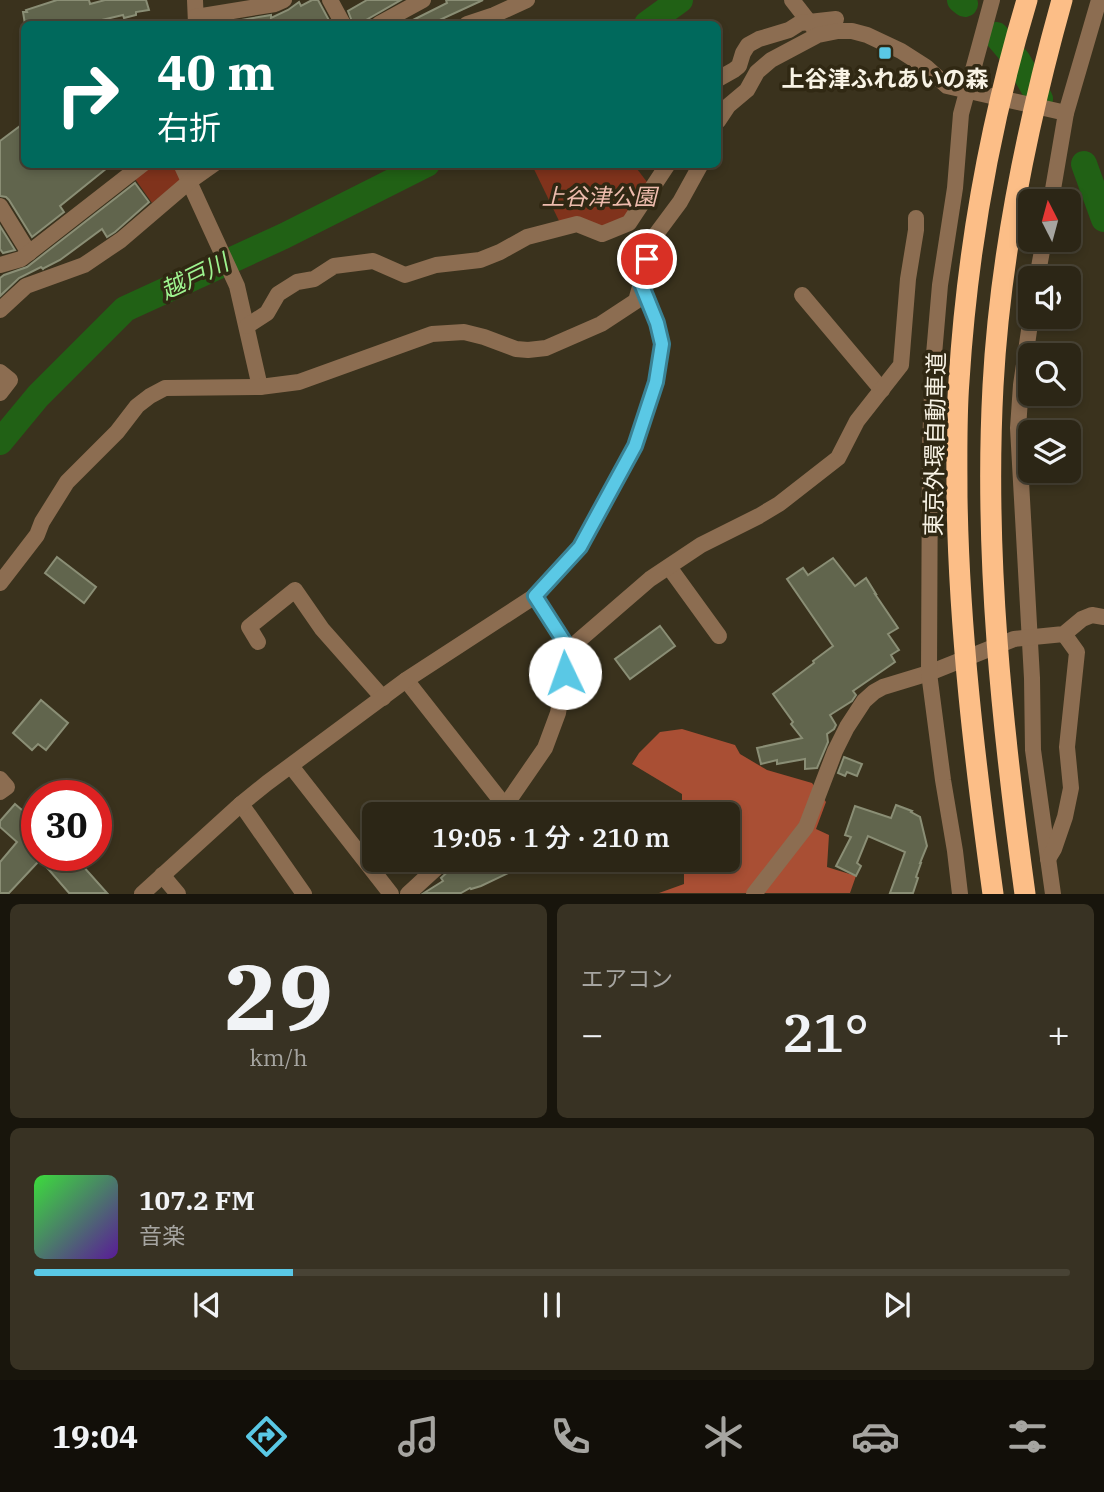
<!DOCTYPE html>
<html lang="ja">
<meta charset="utf-8">
<style>
body{margin:0;font-family:"IBM Plex Serif","Noto Sans JP",serif;background:#383223;color:#f1f3f6;height:100vh;display:flex;flex-direction:column;font-size:26px;white-space:nowrap}
*{box-sizing:border-box;margin:0}
p{font-size:23px;color:#a6a5a1}
.icon{flex:none;width:38px;height:38px;fill:none;stroke:currentColor;stroke-width:2;stroke-linecap:round;stroke-linejoin:round}
.map{position:relative;height:894px;overflow:hidden}
.sheet{display:flex;flex-direction:column;gap:10px;padding:10px;background:#18150c;flex:1}
.sheet>*{flex:none}
.hud{position:absolute;left:21px;top:21px;width:700px;height:147px;border-radius:10px;box-shadow:0 4px 10px #0003,0 0 0 2px #484335;background:#00695c;color:#fff;overflow:hidden}
.needle{width:46px;rotate:354deg}
.tools{position:absolute;left:1018px;top:189px;display:grid;gap:14px}
.tools a{display:grid;place-items:center;width:63px;height:63px;border-radius:10px;background:#2c2616;box-shadow:0 4px 10px #0003,0 0 0 2px #484335;font-size:35px}
.speed{position:absolute;left:21px;top:780px;display:flex;gap:14px;font-size:35px;font-weight:700;text-align:center}
.speed>*{display:grid;place-content:center;width:91px;height:91px;border-radius:50%;background:#2c2616;box-shadow:0 4px 10px #0003,0 0 0 2px #484335;line-height:1}
.speed .limit{border:10px solid #d22;background:#fff;color:#111}
.pin{position:absolute;display:grid;place-items:center;width:60px;height:60px;color:#fff;margin:-30px;border:4px solid #fff;border-radius:50%;box-shadow:0 2px 7px #0007}
.me{position:absolute;width:77px;margin:-38px;rotate:357deg;stroke-linejoin:round;filter:drop-shadow(0 0 5px #0008)}
.turn{display:flex;align-items:center;gap:24px;height:147px;padding:0 21px;font-size:32px}
.turn .icon{width:91px;height:91px;stroke-width:2.5}
.turn b{display:block;font-size:49px;line-height:60px}
.big{font-size:52px;font-weight:600;line-height:1.1}
.sheet .tile{flex:1;display:flex;flex-direction:column;justify-content:center;gap:10px;min-width:0;padding:0 24px;border-radius:10px;background:#383223}
.sheet .dial{align-items:center;gap:0}
.dial b{font-size:91px;line-height:1}
.song{display:flex;align-items:center;gap:21px}
.cover{width:84px;height:84px;border-radius:10px;background:linear-gradient(135deg,hsl(120 70% 55%),hsl(270 70% 35%))}
.played{height:7px;border-radius:4px;background:linear-gradient(90deg,#5ac8e5 25%,#484335 25%)}
.keys{display:flex;justify-content:space-around;direction:ltr}
.heat{display:flex;justify-content:space-between;align-items:center;font-size:38px;direction:ltr}
.sheet .tiles{flex:1;display:grid;gap:10px;grid-template-columns:1fr 1fr}
.tile:last-child{grid-column:span 2}
.trip{position:absolute;left:362px;top:802px;width:378px;height:70px;border-radius:10px;background:#2c2616;box-shadow:0 4px 10px #0003,0 0 0 2px #484335;font-weight:600;line-height:70px;text-align:center}
.dock{display:flex;height:112px;justify-content:space-around;align-items:center;background:#120f09;color:#a6a5a1}
.dock .icon{width:49px;height:49px}
.dock .selected{color:#5ac8e5}
.dock b{font-size:32px;color:#f1f3f6}
.map>svg:first-child{display:block}
</style>
<div class="map">
<svg width="1104" height="894" viewBox="0 0 1104 894">
<rect width="100%" height="100%" fill="#3a321d"/>
<g fill="#80331c">
<polygon points="148,165 176,165 183,179 152,203 133,176"/>
<polygon points="532,165 634,165 647,182 632,215 600,228 561,225"/>
</g>
<polygon fill="#a94f34" points="682,729 735,745 740,754 767,770 812,783 826,802 816,829 829,835 827,867 856,876 850,893 659,893 684,884 684,859 728,859 728,814 682,814 682,794 632,764 639,753 660,732"/>
<g fill="none" stroke-linecap="round" stroke-linejoin="round">
<g stroke="#216115" stroke-width="26">
<polyline points="960,0 965,4"/>
<polyline points="647,24 680,0"/>
<polyline points="996,35 1018,61 1040,99"/>
<polyline points="1084,164 1104,219"/>
<polyline points="0,442 38,396 125,309 284,236 427,164"/>
</g>
</g>
<g fill="#61654d" stroke="#8a8e75" stroke-width="2">
<polygon points="57,0 89,0 90,4 105,0 146,0 149,10 136,12 136,15 124,18 123,15 85,24 83,24 82,21 70,24 25,24 23,12 27,12 26,10"/>
<polygon points="312,0 318,0 331,24 223,24 223,23 271,15 271,18 288,10 299,2 301,6"/>
<polygon points="367,0 401,0 359,24 353,24 348,11"/>
<polygon points="446,0 483,0 431,24 405,24 447,3"/>
<polygon points="24,123 24,164 112,164 60,206 64,212 32,237 9,200 6,197 0,196 0,141"/>
<polygon points="135,183 149,202 115,232 107,237 102,229 60,260 44,268 43,269 41,267 19,278 0,296 0,278 4,275 27,267"/>
<polygon points="0,226 15,250 3,253 0,249"/>
<polygon points="57,557 96,587 84,603 45,573"/>
<polygon points="833,558 855,586 866,578 876,594 875,594 898,628 888,634 899,650 891,655 895,662 853,691 856,695 852,701 830,715 836,725 834,729 827,734 828,742 817,768 805,769 805,759 777,764 777,760 761,764 757,748 802,738 791,724 793,722 773,694 814,663 813,661 833,646 787,579 803,568 808,575"/>
<polygon points="660,626 675,646 630,679 615,659"/>
<polygon points="41,700 68,723 46,750 38,744 32,750 13,733"/>
<polygon points="844,757 862,764 857,776 847,772 845,776 838,773"/>
<polygon points="15,804 37,823 37,856 74,856 107,893 69,893 37,856 37,863 9,893 0,893 0,862 17,842 0,827 0,821"/>
<polygon points="896,805 912,811 911,812 920,817 927,846 920,863 921,863 916,877 918,878 913,893 890,893 905,852 868,836 857,863 861,866 856,876 836,866 851,837 845,835 855,806 891,818"/>
<polygon points="457,859 460,859 463,862 471,859 538,859 481,886 471,889 470,888 461,893 424,893 443,881 441,878 453,867"/>
</g>
<g fill="none" stroke-linecap="round" stroke-linejoin="round">
<g stroke="#8c6d51" stroke-width="16">
<polyline points="195,0 196,24"/>
<polyline points="330,0 343,24"/>
<polyline points="792,0 813,27"/>
<polyline points="196,17 275,4 284,0"/>
<polyline points="379,24 423,0"/>
<polyline points="467,24 494,15 527,0"/>
<polyline points="718,79 734,70 739,66 743,53 748,45 759,39 789,30 800,23 836,19"/>
<polyline points="718,121 728,106 747,90 757,72 771,60 818,35 838,31 852,31 867,35 901,51 926,67 947,86 1066,113"/>
<polyline points="181,164 237,286 260,387"/>
<polyline points="1051,201 1066,113 1099,0"/>
<polyline points="0,206 29,253"/>
<polyline points="0,265 21,259 143,164"/>
<polyline points="1037,278 1044,240"/>
<polyline points="802,295 882,390"/>
<polyline points="0,310 26,286 84,265 121,240 190,181 214,164"/>
<polyline points="1031,317 1021,385 1018,428 1032,678 1033,750 1053,894"/>
<polyline points="247,326 267,313 278,294 297,282 314,279 334,266 373,261 405,275 436,265 480,260 500,252 527,237 577,224 602,234 629,223 668,164"/>
<polyline points="0,372 10,380 0,393"/>
<polyline points="669,567 719,636"/>
<polyline points="0,583 37,535 42,522 67,482 117,432 137,406 150,396 165,388 260,387 299,382 432,334 464,332 484,337 516,349 528,350 546,348 601,324 636,301 654,237 680,202 701,164"/>
<polyline points="258,642 249,627 295,590 322,629 383,698"/>
<polyline points="569,649 650,579 701,545 759,516 779,504 838,458 857,421 901,365 908,279 916,230 916,218"/>
<polyline points="406,680 505,806"/>
<polyline points="291,766 391,894"/>
<polyline points="0,779 7,787 0,792"/>
<polyline points="241,804 304,894"/>
<polyline points="496,814 505,806 545,748 558,713 569,649 535,596"/>
<polyline points="1048,859 1054,849 1065,817 1071,788 1067,747 1077,652 1064,634"/>
<polyline points="162,875 178,894"/>
<polyline points="142,894 241,804 267,783 406,680 535,596 580,547 635,446 656,382 662,344 657,323 640,281"/>
<polyline points="408,894 446,859"/>
<polyline points="754,894 806,827 835,751 847,727 864,701 874,692 883,687 929,673 1014,639 1064,634 1082,619 1092,615 1104,617"/>
<polyline points="960,894 955,851 943,780 929,673 930,447 933,366 940,285 955,188 961,114 992,0"/>
</g>
<g stroke="#fcbe87" stroke-width="21">
<path d="M993,894C975,762 959,630 957,497C957,459 956,419 959,381C967,252 990,123 1027,0"/>
<path d="M1025,894C1002,726 984,555 993,386C1000,255 1027,125 1062,0"/>
</g>
</g>
<g fill="none" stroke-linecap="round" stroke-linejoin="round">
<g stroke="#3a8295" stroke-width="18">
<polyline id="route" points="565,673 569,649 535,596 580,547 635,446 656,382 662,344 657,323 640,281 647,259"/>
</g>
<use href="#route" stroke="#5ac8e5" stroke-width="12"/>
</g>
<rect fill="#5ac8e5" stroke="#302813" stroke-width="2.5" x="878" y="46" width="14" height="14" rx="3.5"/>
<g text-anchor="middle" dominant-baseline="central" stroke-width="7" stroke-linejoin="round" paint-order="stroke">
<g font-size="23" font-weight="bold" fill="#f8f3e5" stroke="#302813">
<text x="885" y="78">上谷津ふれあいの森</text>
</g>
<g font-size="23" font-style="italic" fill="#eebcad" stroke="#302813">
<text x="599" y="196">上谷津公園</text>
</g>
<g font-size="23" fill="#f8f3e5" stroke="#302813">
<text transform="translate(934 444) rotate(-89)">東京外環自動車道</text>
</g>
<g font-size="24" font-style="italic" fill="#9df28e" stroke="#302813">
<text transform="translate(194 276) rotate(-26)">越戸川</text>
</g>
</g>
</svg>
<div class="tools">
<a><svg class="needle" viewBox="-14 -14 28 28"><path d="M0-13l5 13h-10z" fill="#e53935"/><path d="M0 13l5-13h-10z" fill="#a6a5a1"/></svg></a>
<a><svg class="icon" aria-label="sound" viewBox="0 0 24 24"><path d="M4 9h4l5-4v14l-5-4H4zM17 9q2 3 0 6"/></svg></a>
<a><svg class="icon" aria-label="search" viewBox="0 0 24 24"><circle cx="10" cy="10" r="6"/><path d="M15 15l6 6"/></svg></a>
<a><svg class="icon" aria-label="layers" viewBox="0 0 24 24"><path d="M12 4l9 5-9 5-9-5zM3 14l9 5 9-5"/></svg></a>
</div>
<div class="speed"><div class="limit">30</div></div>
<div class="pin" style="left:647px;top:259px;background:#d93025"><svg class="icon" aria-label="arrive" viewBox="0 0 24 24"><path d="M6 21V4h12l-3 4 3 4H6"/></svg></div>
<svg class="me" style="left:565px;top:673px" viewBox="-20 -20 40 40"><circle r="19" fill="#fff"/><path d="M0-13L10 11 0 6-10 11z" fill="#5ac8e5"/></svg>
<div class="trip">19:05 · 1 分 · 210 m</div>
<div class="hud">
<div class="turn"><svg class="icon" aria-label="right" viewBox="0 0 24 24"><path d="M7 20v-9h11M14 6l5 5-5 5"/></svg><div><b>40 m</b>右折</div></div>
</div>
</div>
<section class="sheet">
<div class="tiles">
<div class="tile dial"><b>29</b><p>km/h</p></div>
<div class="tile"><p>エアコン</p>
<div class="heat"><a>−</a><b class="big">21°</b><a>+</a></div>
</div>
<div class="tile">
<div class="song"><i class="cover"></i><div><b>107.2 FM</b><p>音楽</p></div></div>
<div class="played"></div>
<div class="keys"><svg class="icon" aria-label="previous" viewBox="0 0 24 24"><path d="M18 5L8 12l10 7zM5 5v14"/></svg><svg class="icon" aria-label="pause" viewBox="0 0 24 24"><path d="M8 5v14M16 5v14"/></svg><svg class="icon" aria-label="next" viewBox="0 0 24 24"><path d="M6 5l10 7-10 7zM19 5v14"/></svg></div>
</div>
</div>
</section>
<nav class="dock">
<b>19:04</b>
<svg class="icon selected" aria-label="directions" viewBox="0 0 24 24"><path d="M12 3l9 9-9 9-9-9zM9 14v-3h6M13 9l2 2-2 2"/></svg>
<svg class="icon" aria-label="music" viewBox="0 0 24 24"><path d="M9 18V5l10-2v13"/><circle cx="6" cy="18" r="3"/><circle cx="16" cy="16" r="3"/></svg>
<svg class="icon" aria-label="phone" viewBox="0 0 24 24"><path d="M5 4h4l2 5-3 2q2 4 5 5l2-3 5 2v4C11 20 4 13 5 4z"/></svg>
<svg class="icon" aria-label="climate" viewBox="0 0 24 24"><path d="M12 3v18M4 7l16 10M4 17L20 7"/></svg>
<svg class="icon" aria-label="car" viewBox="0 0 24 24"><path d="M5 17H2v-5l4-1 3-4h7l3 4 3 1v5h-3M9 17h6M6 11h13"/><circle cx="7" cy="17" r="2"/><circle cx="17" cy="17" r="2"/></svg>
<svg class="icon" aria-label="filters" viewBox="0 0 24 24"><path d="M4 7h16M4 17h16"/><circle cx="9" cy="7" r="2"/><circle cx="15" cy="17" r="2"/></svg>
</nav>
